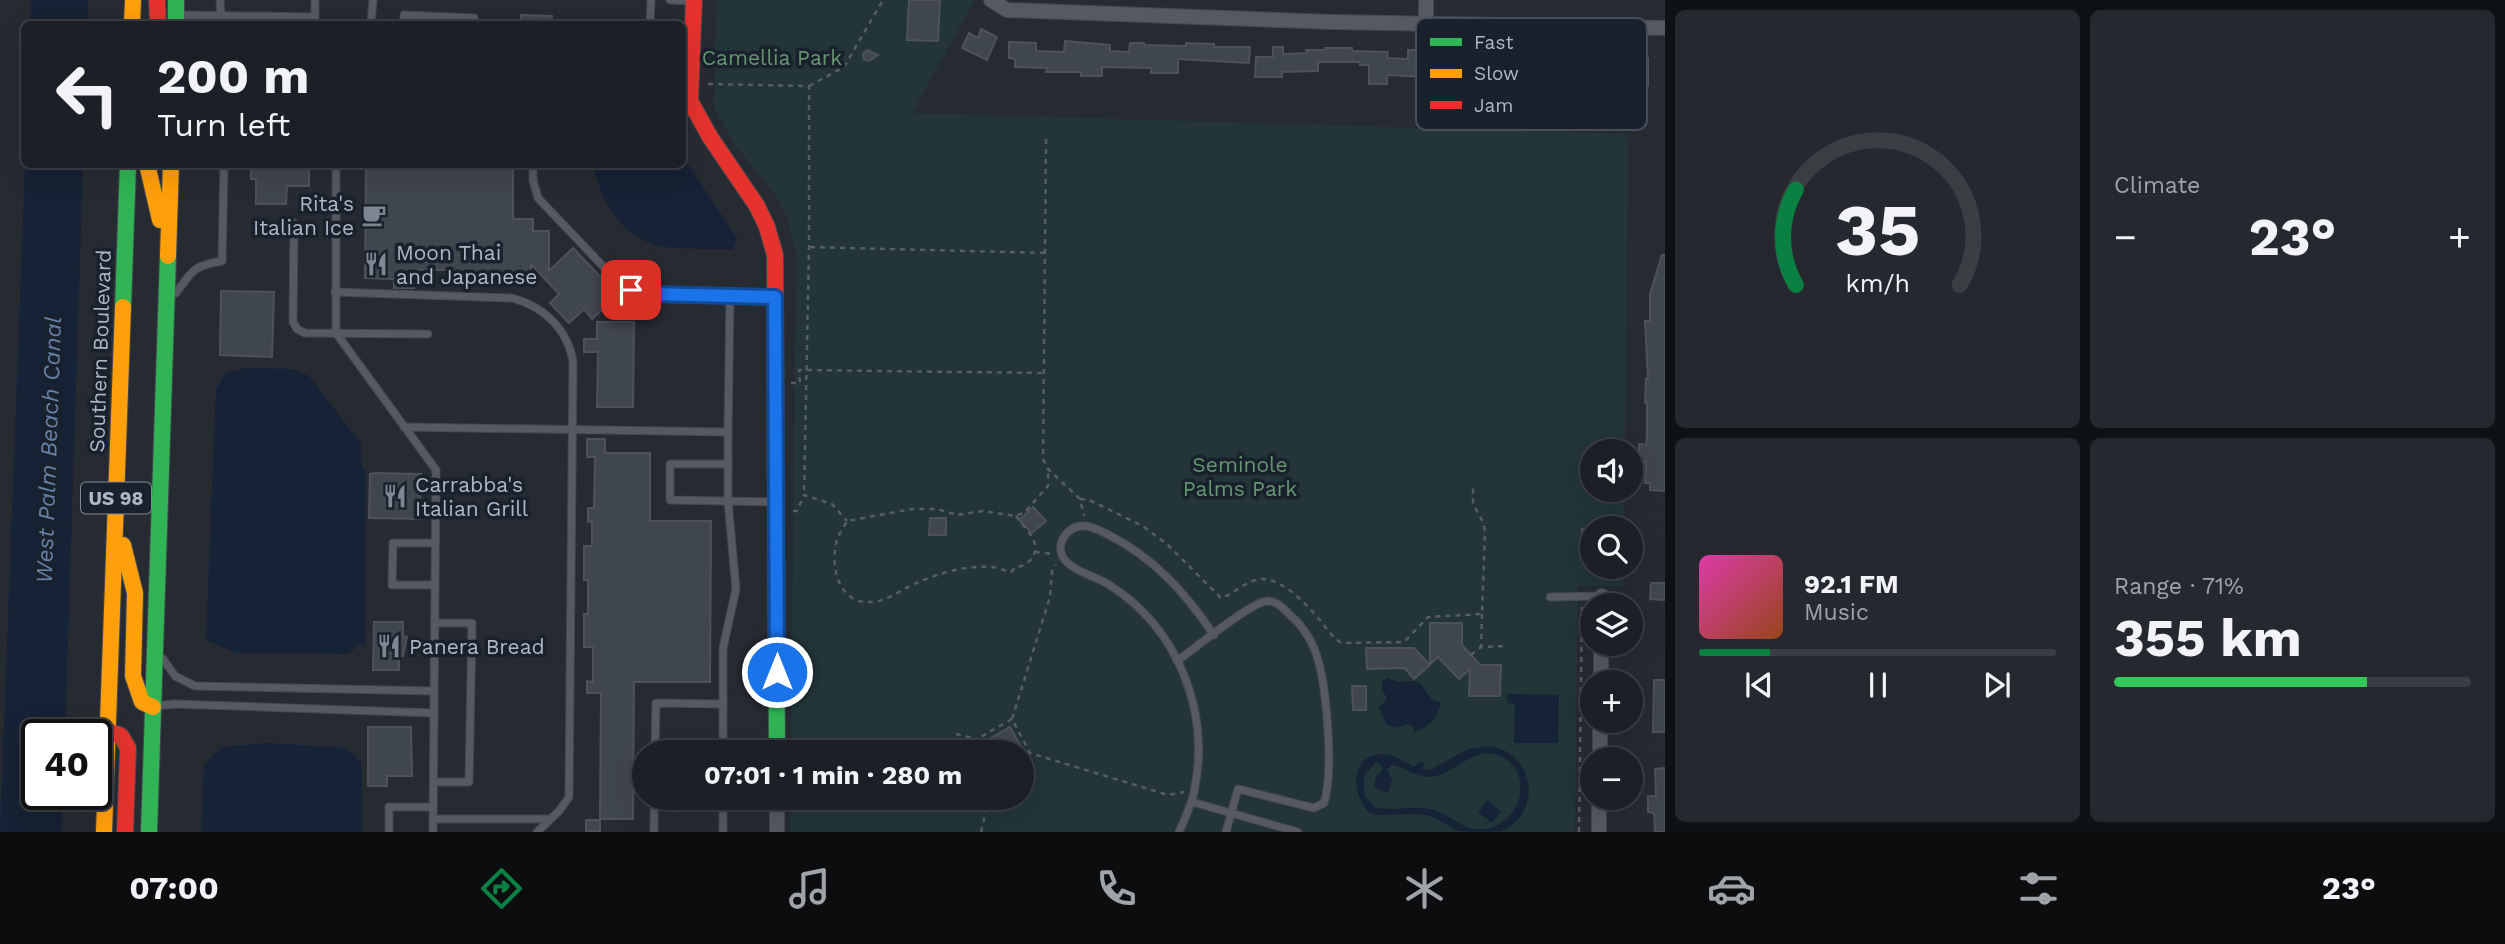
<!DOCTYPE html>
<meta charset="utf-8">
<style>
body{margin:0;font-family:"Work Sans",sans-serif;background:#25282e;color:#f1f3f6;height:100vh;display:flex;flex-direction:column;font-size:26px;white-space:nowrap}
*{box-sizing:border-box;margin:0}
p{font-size:23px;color:#a0a3a7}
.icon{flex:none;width:38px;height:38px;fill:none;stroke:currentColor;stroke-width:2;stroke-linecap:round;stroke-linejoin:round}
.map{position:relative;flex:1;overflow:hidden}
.side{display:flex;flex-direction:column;gap:10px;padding:10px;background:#0f1215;width:840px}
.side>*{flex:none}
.banner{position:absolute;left:21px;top:21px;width:665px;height:147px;border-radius:10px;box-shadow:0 7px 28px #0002,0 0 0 2px #3a3e43;background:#1c2026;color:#f1f3f6;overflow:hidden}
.fabs{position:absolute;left:1580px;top:439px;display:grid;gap:14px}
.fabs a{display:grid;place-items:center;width:63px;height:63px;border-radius:50%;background:#1c2026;box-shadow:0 7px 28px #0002,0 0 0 2px #3a3e43;font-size:35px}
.speed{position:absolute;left:21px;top:719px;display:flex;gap:14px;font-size:35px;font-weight:700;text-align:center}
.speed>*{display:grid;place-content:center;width:91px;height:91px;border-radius:50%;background:#1c2026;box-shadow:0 7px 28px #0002,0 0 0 2px #3a3e43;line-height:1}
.speed .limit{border:4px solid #111;border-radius:10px;background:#fff;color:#111}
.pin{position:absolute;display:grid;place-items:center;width:60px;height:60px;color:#fff;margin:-30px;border-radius:14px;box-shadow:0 4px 10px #0006}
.me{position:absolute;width:77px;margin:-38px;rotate:0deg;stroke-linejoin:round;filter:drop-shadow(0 0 5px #0008)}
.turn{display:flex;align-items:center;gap:24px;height:147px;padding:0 21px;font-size:32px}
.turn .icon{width:91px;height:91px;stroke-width:2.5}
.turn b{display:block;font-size:49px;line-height:60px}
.big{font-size:52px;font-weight:700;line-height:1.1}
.side .tile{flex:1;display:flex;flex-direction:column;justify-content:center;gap:10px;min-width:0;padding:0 24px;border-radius:10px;background:#25282e}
.side .dial{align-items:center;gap:0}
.dial svg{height:182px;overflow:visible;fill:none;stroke:#3a3e43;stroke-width:7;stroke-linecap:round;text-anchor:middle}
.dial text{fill:#f1f3f6;stroke:none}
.song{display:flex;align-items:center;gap:21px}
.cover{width:84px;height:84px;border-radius:10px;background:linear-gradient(135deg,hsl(320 70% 55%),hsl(20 70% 35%))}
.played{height:7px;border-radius:4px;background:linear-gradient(90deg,#0b8043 20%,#3a3e43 20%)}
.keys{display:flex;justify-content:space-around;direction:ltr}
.heat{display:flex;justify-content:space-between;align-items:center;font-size:38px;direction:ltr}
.charge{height:10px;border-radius:5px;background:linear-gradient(90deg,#34c759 71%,#3a3e43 0)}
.side .tiles{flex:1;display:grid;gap:10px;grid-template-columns:repeat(2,1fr)}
.trip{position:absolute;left:632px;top:740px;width:402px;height:70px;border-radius:35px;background:#1c2026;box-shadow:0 7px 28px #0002,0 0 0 2px #3a3e43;font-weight:700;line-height:70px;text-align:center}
.dock{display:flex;height:112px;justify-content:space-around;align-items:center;background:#0b0d0f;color:#a0a3a7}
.dock .icon{width:49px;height:49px}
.dock .current{color:#0b8043}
.dock b{font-size:32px;color:#f1f3f6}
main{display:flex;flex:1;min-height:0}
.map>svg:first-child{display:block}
</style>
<main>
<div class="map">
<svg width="1665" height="832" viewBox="0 0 1665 832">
<rect width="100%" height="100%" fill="#262b32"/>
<polygon fill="#233538" points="716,0 975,0 912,113 1628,134 1625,451 1592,452 1592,490 1624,490 1624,528 1592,528 1592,567 1623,567 1623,586 1578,586 1575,832 790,832 790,798 1022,798 1022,752 791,752 796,255 787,217 774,193 732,141 714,107"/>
<g fill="#162235" fill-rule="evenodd">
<polygon points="31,0 88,0 88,24 30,24"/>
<path d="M683,157L737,238L733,250C715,249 666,250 652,244C617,231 601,199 593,165L682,164Z"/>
<polygon points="25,165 83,165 65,735 37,735 37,794 63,795 62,832 0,832"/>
<polygon points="243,368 293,369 309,376 361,444 362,469 366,470 365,646 360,644 348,654 237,653 206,640 216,389 225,374"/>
<path d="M1387,678L1398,682L1413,681L1421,684L1432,700L1441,702C1438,717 1429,728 1414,732L1413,727L1408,724L1395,728L1386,724L1379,708L1386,700V696L1382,690V682Z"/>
<polygon points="1507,694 1559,695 1558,743 1514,743 1515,704 1507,703"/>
<polygon points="268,743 346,748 362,763 362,832 201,832 204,765 222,747"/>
<path d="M1488,746C1535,751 1544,814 1501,831C1495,832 1465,832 1459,831C1447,826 1438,818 1425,815C1407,812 1389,817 1371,814C1351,797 1348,754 1383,754C1395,754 1404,762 1414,767L1419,762H1424L1423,769L1430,770L1468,749ZM1487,753C1535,757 1529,823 1484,829C1465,832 1452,815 1434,810C1414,804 1394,812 1375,807L1364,795V776L1375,763H1379L1383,769L1380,774L1376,776L1374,787L1386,793L1389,791L1392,779L1387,770L1391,765C1404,766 1414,777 1429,777C1449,777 1463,756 1487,753Z"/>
<polygon points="1488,800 1501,812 1492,823 1478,812"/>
</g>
<g fill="#40464e" stroke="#4d525a" stroke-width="2">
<polygon points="909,0 940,0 938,41 907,40"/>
<polygon points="521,15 552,16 551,24 521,24"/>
<polygon points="981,29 997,37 987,60 962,48 969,33 978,38"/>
<polygon points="1065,41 1110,45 1110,51 1129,52 1130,43 1144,43 1144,45 1186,46 1186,43 1214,44 1214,47 1250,47 1249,63 1178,59 1178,73 1151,73 1151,68 1102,67 1102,76 1081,76 1081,72 1046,72 1047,68 1015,67 1015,59 1009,58 1009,42 1036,43 1036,51 1064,52"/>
<polygon points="1273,47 1283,47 1283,54 1307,53 1306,50 1325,50 1325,48 1352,48 1352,51 1388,52 1387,58 1408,59 1408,50 1492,51 1492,61 1529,62 1529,58 1546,57 1546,53 1556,53 1556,63 1590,64 1590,54 1606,55 1605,66 1599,66 1599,97 1570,96 1570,75 1542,76 1542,83 1504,79 1504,87 1479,86 1479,80 1387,75 1387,84 1369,84 1369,65 1360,65 1360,62 1318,62 1318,71 1282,72 1282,77 1255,77 1256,57 1273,57"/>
<polygon points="867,50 878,55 869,61 864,60 863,54"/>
<polygon points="1622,58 1648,58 1648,86 1621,85"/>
<polygon points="251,164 309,164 309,186 287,186 286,204 256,204 256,179 251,179"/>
<polygon points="366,164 513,164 513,219 533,219 533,231 549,231 549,271 573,248 618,295 592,319 584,309 569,323 550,303 559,294 531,264 531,283 516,283 516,272 491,272 491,281 452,281 452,270 415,270 414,288 394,288 394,279 365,278"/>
<polygon points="1662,255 1665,255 1665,491 1650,490 1650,483 1645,483 1646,462 1639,462 1639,444 1646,445 1647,437 1647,403 1645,403 1646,379 1648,379 1645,321 1650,321 1650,294"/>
<polygon points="221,291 274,292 272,357 220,355"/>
<polygon points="597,322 634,322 633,407 597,407 598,352 584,352 584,339 597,339"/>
<polygon points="587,439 605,439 605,453 650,453 650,521 711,521 710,682 634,682 633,819 600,819 601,693 587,693 587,681 593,682 593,647 584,647 584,614 588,614 588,580 584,580 584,546 592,546 592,521 588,522 588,508 594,508 595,457 587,457"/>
<polygon points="375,473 421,474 420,519 369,518 370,474"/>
<polygon points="1033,507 1046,521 1032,533 1019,520"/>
<polygon points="930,518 946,518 946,535 929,535"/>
<polygon points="1582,529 1592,529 1592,552 1581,552"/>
<polygon points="1651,583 1665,583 1665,600 1650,599"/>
<polygon points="374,622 403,622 403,636 407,637 403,656 399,656 399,670 373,670"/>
<polygon points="1430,623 1462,623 1462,645 1480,665 1501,665 1500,696 1469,696 1470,669 1459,679 1438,657 1430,664"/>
<polygon points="1366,648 1414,648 1430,665 1414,679 1405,668 1367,669"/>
<polygon points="1654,680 1665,680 1665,732 1653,732"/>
<polygon points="1352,686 1366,686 1366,710 1353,710"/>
<polygon points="368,727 411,727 412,776 387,776 387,786 368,786"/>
<polygon points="1010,727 1024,752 993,752 986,741"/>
<polygon points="1665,768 1665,832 1655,832 1654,813 1648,812 1648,796 1656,796 1655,769"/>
<rect x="586" y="820" width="14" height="11"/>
</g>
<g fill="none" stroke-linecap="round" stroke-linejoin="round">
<g stroke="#43474f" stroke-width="9">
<g id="lane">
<polyline points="220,0 221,16"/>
<polyline points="670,0 690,1"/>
<polyline points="180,15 315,17 315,0"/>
<polyline points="371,24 373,0"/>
<polyline points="404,24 404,15 474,18 474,24"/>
<polyline points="650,24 651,0"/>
<polyline points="336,164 336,333 436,470 433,832"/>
<polyline points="533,164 533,180 538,198 619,283 631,290 649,294 772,297"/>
<polyline points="294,223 293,322 297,329 305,333 428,334"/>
<path d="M335,292L512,298C543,306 568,329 573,362L569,797L559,811L537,832"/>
<path d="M176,293C193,270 193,266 222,261L224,164"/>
<polyline points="404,427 728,432 730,296"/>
<polyline points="728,464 670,464 670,500 775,502"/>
<polyline points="435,585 392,585 393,543 436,543"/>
<polyline points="1550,597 1602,596"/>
<polyline points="163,659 175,676 195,686 434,691"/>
<path d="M1177,661C1194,649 1251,602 1267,601C1277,601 1282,607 1289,614C1301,624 1308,634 1314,648C1327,679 1334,772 1324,803L1314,808L1238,789L1226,832"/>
<polyline points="157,706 174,704 434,713"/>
<polyline points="655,752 656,703 723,704"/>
<polyline points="723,752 723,648 736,589 728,501 728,432"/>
<polyline points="434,782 469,782 472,623 435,623"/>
<polyline points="723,798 723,832"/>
<polyline points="1192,802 1298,832"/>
<polyline points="433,819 550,819"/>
<polyline points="389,832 389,807 433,807"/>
<polyline points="654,832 654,798"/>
<path d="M1179,832C1185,819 1191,806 1194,792C1211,711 1178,628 1108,584C1095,576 1064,569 1061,552C1059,543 1064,534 1072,529C1083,522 1095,528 1107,534C1153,557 1185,592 1214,635"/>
</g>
</g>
<g stroke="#43474f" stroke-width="16">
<g id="street">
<polyline points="991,0 1007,10 1332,22 1665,28"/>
<polyline points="1426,24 1426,0"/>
<polyline points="1602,606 1602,596"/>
<polyline points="1601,682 1601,644"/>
<polyline points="1600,760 1600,721"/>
<polyline points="777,798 777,832"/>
<polyline points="1599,832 1599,798"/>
</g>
</g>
<g stroke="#43474f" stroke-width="18">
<g id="fast">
<polyline points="176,0 176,24"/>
<polyline points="123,307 128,164"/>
<polyline points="776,588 777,752"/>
<polyline points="149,832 168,256"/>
</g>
</g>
<g stroke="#43474f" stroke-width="18">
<g id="slow">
<polyline points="132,24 133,0"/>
<polyline points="147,164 160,220"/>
<polyline points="168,256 171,164"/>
<polyline points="123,545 135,593 133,676 142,702 153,707"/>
<polyline points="104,832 123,307"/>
</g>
</g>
<g stroke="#43474f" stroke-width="18">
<g id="jam">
<polyline points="157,0 158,24"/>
<polyline points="694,0 690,101 710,137 757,206 767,227 775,255 776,588"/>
<polyline points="108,731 121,736 128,748 125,832"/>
</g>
</g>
<g stroke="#575d63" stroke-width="2.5" stroke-dasharray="5 5" stroke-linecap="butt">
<polyline points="708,84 809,86 809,247 804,495"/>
<polyline points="809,86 844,67 883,0"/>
<polyline points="1046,139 1043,459 1048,469 1080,499 1084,516"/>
<polyline points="810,247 1045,253"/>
<polyline points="791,383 800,383 799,370 1043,373"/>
<path d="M1080,499L1089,500L1143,526L1168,545L1221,598C1234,594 1247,580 1261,579C1282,578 1306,604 1319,619C1327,628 1331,637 1342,643L1404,642L1428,617L1482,614L1485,531L1483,522L1473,504V486"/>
<polyline points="793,511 797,511 804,495 832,504 847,521"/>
<path d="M1016,516C1021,523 1029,531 1033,539C1040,552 1030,566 1016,567L1011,572C1005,571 998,567 991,567C966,565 935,574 912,585C898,592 884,603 868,602C837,602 830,564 837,540C839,533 844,527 847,521L912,509H937L957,515L983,511L1016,516L1025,512L1048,486V469"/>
<polyline points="1035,552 1053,554"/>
<polyline points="1482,614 1481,647 1507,646"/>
<polyline points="1471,655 1481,647"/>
<polyline points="1012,719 1050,597 1052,571 1056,565"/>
<polyline points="956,734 977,739"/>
<polyline points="984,752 977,739 1012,719 1030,753 1168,795 1184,792"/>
<polyline points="1022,757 1030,753"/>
<polyline points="981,832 989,798"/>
<polyline points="1579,832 1582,604"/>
</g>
<use href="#lane" stroke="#565961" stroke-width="7"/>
<use href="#street" stroke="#565961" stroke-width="14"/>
<use href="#fast" stroke="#30b455" stroke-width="16"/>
<use href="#slow" stroke="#ff9f0a" stroke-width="16"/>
<use href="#jam" stroke="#e5322d" stroke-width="16"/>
</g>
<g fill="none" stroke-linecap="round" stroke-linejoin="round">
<g stroke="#114b97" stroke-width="18">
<polyline id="route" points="631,290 649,294 775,297 777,672"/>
</g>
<use href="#route" stroke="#1a73e8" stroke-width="12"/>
</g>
<defs>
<g id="cafe-bare" transform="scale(1.89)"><path d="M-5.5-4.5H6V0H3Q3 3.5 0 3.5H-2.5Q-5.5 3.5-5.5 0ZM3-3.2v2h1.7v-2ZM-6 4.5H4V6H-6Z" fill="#7e8692" stroke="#19212d" stroke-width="2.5" paint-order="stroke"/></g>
<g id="restaurant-bare" transform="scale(1.89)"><path d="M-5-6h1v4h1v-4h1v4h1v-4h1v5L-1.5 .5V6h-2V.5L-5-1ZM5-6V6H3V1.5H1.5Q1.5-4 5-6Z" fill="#7e8692" stroke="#19212d" stroke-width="2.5" paint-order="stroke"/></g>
</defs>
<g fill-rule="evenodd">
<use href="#cafe-bare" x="374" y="215"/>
<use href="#restaurant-bare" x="376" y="264"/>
<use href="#restaurant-bare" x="395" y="496"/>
<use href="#restaurant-bare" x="389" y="646"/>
</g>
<g text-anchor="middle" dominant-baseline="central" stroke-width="7" stroke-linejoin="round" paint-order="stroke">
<rect fill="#19212d" stroke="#818a97" stroke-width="2" x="81" y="482.5" width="70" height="31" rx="5"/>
<g font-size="19" font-weight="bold" fill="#aeb7c5">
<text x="116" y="498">US 98</text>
</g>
<g font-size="21" fill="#669571" stroke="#19212d">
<text x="772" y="57">Camellia Park</text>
<text x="1240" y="464">Seminole<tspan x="1240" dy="24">Palms Park</tspan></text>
</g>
<g font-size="21" fill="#aeb7c5" stroke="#19212d" text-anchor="start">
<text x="354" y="203" text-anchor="end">Rita's<tspan x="354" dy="24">Italian Ice</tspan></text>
<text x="396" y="252">Moon Thai<tspan x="396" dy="24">and Japanese</tspan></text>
<text x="415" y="484">Carrabba's<tspan x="415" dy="24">Italian Grill</tspan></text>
<text x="409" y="646">Panera Bread</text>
</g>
<g font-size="21" fill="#aeb7c5" stroke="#19212d">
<text transform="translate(100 351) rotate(-88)">Southern Boulevard</text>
</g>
<g font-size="23" font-style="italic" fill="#6681a5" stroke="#19212d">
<text transform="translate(49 450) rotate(-88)">West Palm Beach Canal</text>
</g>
</g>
<rect x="1416" y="18" width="231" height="112" rx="10" fill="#19212d" stroke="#464e5b" stroke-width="2"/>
<rect x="1430" y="38" width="32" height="8" fill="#30b455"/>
<rect x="1430" y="69" width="32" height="9" fill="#ff9f0a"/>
<rect x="1430" y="101" width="32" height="8" fill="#e5322d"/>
<g font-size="19" fill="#aeb7c5">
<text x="1474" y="49">Fast</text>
<text x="1474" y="80">Slow</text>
<text x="1474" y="112">Jam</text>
</g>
</svg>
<div class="fabs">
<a><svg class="icon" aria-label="sound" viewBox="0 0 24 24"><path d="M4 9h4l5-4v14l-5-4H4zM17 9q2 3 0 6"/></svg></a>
<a><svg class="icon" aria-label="search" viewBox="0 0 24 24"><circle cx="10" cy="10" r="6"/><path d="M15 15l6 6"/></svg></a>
<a><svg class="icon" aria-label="layers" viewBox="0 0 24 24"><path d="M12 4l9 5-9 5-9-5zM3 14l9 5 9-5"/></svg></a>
<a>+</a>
<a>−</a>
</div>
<div class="speed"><div class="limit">40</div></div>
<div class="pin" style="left:631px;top:290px;background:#d93025"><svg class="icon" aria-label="arrive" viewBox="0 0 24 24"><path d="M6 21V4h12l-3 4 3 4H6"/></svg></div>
<svg class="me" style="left:777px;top:672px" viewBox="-20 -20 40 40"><circle r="17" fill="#1a73e8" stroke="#fff" stroke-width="3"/><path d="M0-11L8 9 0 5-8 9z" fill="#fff"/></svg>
<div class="trip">07:01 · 1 min · 280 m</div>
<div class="banner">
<div class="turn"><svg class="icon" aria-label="left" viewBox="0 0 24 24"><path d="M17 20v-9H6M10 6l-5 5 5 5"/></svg><div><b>200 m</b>Turn left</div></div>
</div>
</div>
<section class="side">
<div class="tiles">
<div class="tile dial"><svg viewBox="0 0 100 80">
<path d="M14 69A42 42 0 1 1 86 69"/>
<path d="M14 69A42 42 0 0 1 14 27" stroke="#0b8043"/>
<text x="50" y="56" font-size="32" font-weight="700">35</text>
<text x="50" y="72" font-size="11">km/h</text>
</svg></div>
<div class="tile"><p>Climate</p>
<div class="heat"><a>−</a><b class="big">23°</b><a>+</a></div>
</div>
<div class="tile">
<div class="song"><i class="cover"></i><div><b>92.1 FM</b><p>Music</p></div></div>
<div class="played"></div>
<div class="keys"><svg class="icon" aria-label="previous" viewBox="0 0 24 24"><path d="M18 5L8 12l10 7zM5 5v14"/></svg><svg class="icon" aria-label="pause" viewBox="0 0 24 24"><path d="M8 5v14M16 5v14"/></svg><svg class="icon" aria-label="next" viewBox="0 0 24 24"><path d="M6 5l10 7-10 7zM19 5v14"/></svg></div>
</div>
<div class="tile"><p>Range · 71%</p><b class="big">355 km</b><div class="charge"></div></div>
</div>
</section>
</main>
<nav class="dock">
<b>07:00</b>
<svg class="icon current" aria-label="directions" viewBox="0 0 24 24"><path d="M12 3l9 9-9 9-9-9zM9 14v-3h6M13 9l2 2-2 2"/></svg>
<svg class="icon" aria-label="music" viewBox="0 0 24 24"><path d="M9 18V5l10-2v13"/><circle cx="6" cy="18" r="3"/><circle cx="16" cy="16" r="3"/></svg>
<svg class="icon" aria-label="phone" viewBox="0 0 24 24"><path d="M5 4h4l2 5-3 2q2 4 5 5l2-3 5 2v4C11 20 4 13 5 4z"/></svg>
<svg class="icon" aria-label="climate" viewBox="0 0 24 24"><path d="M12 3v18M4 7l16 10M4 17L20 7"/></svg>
<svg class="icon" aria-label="car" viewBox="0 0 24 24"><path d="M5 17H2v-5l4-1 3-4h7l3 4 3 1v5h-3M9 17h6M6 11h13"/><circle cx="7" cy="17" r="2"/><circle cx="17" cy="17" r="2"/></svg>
<svg class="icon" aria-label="filters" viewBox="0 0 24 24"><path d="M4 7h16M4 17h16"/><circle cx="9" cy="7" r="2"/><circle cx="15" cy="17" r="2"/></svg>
<b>23°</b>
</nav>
